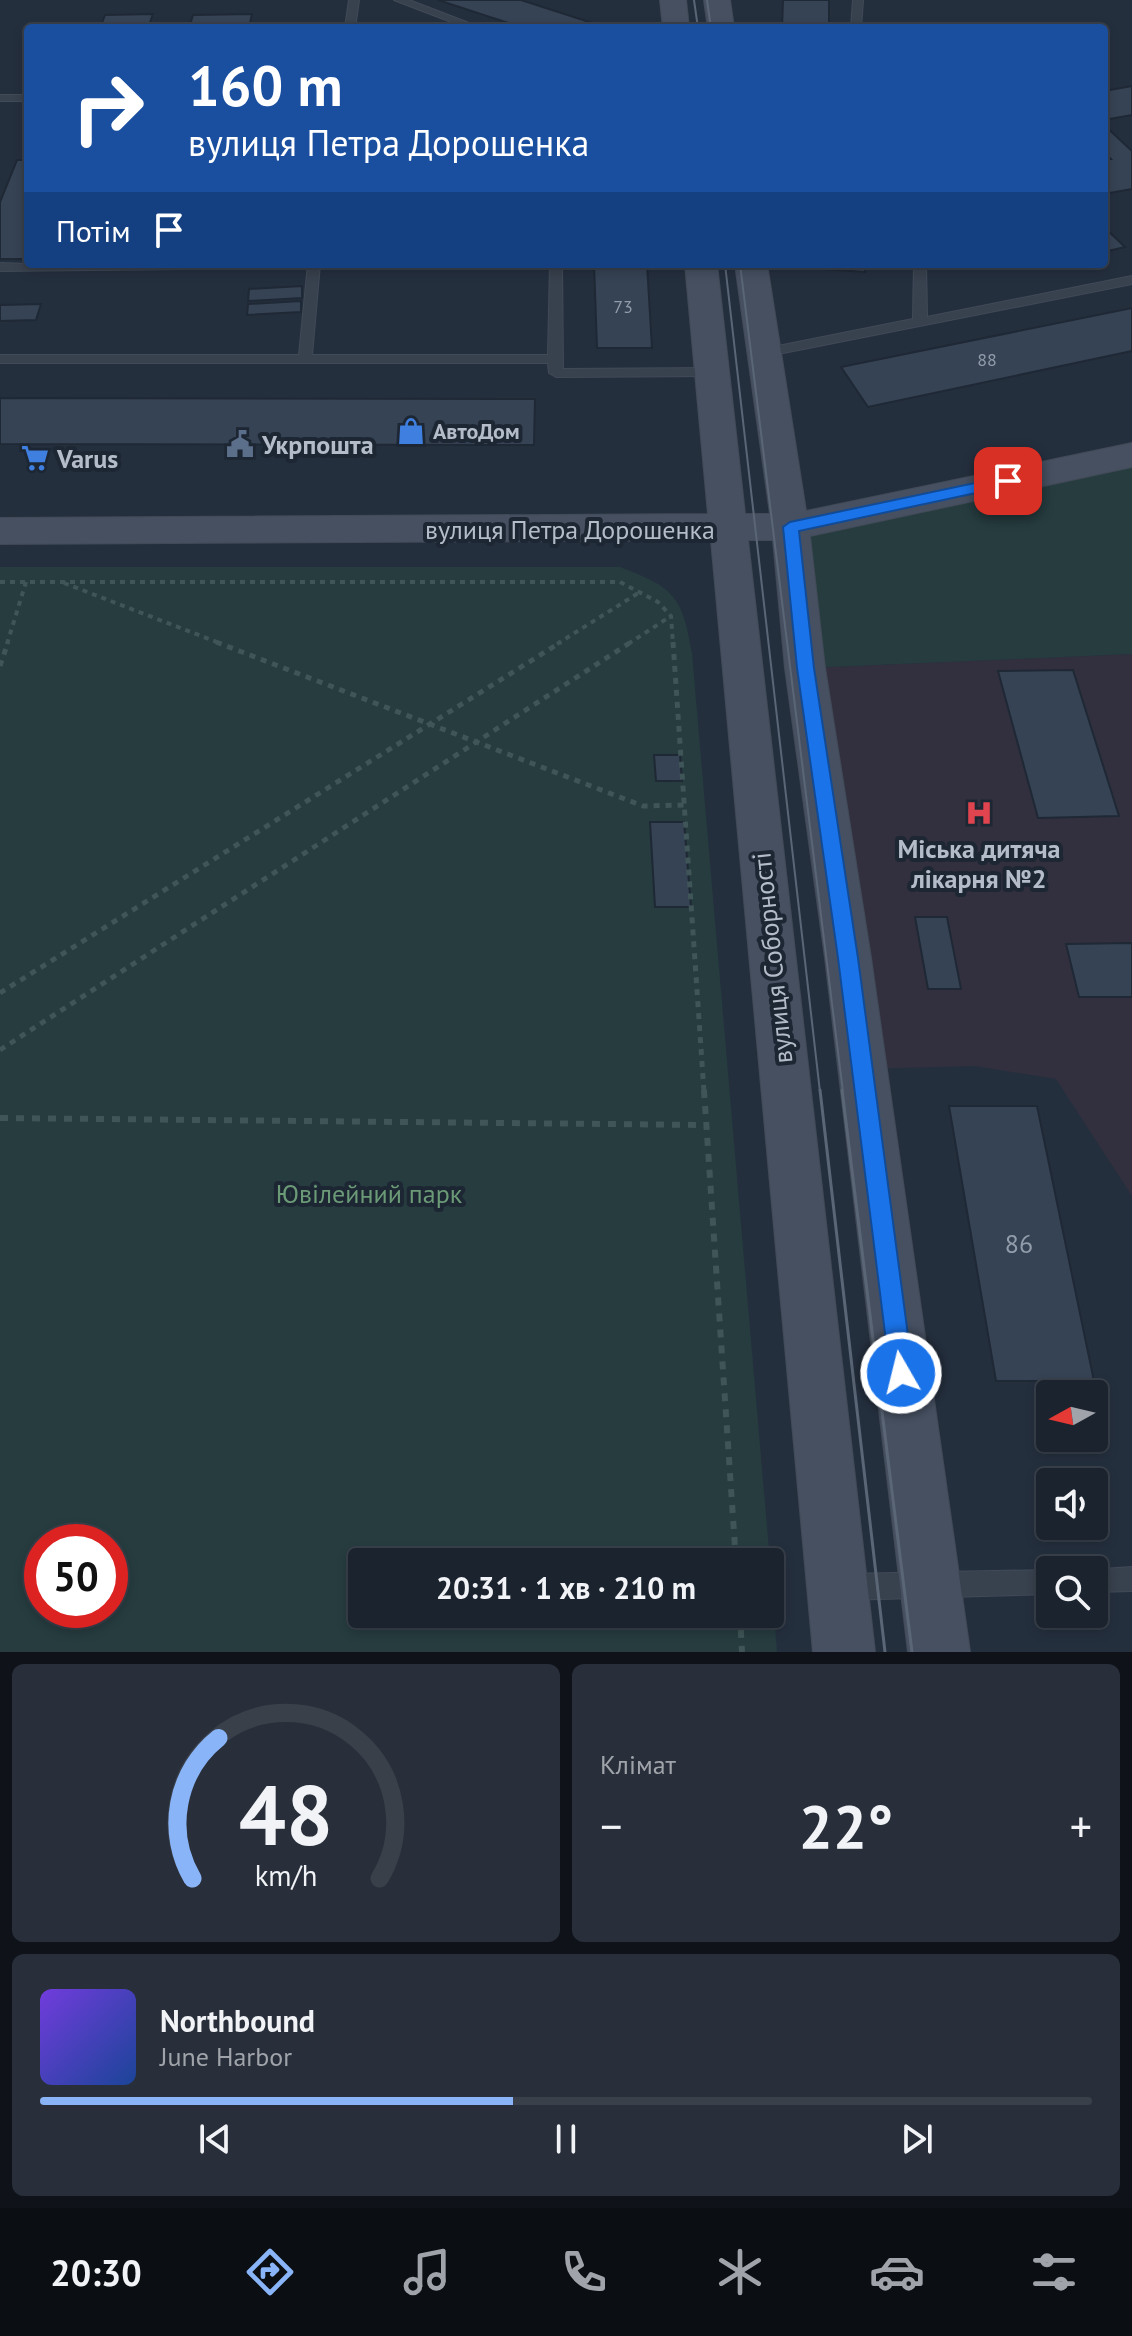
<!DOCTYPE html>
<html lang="uk">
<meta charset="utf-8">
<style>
body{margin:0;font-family:"PT Sans",sans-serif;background:#282f3a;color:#f1f3f6;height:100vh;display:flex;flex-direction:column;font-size:30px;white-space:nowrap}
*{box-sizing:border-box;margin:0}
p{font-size:26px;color:#a0a4aa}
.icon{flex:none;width:44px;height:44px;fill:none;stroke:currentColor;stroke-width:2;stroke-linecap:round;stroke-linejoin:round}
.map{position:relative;height:1652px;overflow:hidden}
.details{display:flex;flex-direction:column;gap:12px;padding:12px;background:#0f1319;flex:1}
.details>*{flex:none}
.hud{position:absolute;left:24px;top:24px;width:1084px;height:244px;border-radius:8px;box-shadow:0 4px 12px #0003,0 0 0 2px #39404a;background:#1a4fa0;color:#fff;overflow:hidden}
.needle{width:52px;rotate:262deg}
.tools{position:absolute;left:1036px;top:1380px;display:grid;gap:16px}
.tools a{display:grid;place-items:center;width:72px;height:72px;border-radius:8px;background:#1b232e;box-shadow:0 4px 12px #0003,0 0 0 2px #39404a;font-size:40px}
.speed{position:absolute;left:24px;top:1524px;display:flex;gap:16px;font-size:40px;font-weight:700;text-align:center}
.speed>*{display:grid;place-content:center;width:104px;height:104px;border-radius:50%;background:#1b232e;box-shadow:0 4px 12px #0003,0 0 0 2px #39404a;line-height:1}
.speed .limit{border:12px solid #d22;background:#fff;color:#111}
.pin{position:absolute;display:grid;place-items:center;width:68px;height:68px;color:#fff;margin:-34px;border-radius:16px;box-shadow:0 4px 12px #0006}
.me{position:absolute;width:88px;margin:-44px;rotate:352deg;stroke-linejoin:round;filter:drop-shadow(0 0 6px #0008)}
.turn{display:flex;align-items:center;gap:28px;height:168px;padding:0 32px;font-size:36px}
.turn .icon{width:104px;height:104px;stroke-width:2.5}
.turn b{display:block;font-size:56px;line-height:68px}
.then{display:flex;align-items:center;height:76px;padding:0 32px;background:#0003;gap:16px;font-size:30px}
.big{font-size:60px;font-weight:700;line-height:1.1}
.details .tile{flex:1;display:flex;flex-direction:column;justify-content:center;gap:12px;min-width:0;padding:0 28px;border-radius:12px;background:#282f3a}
.details .dial{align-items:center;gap:0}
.dial svg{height:208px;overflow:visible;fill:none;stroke:#39404a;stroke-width:7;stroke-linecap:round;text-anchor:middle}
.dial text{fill:#f1f3f6;stroke:none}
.song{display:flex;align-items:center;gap:24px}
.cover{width:96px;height:96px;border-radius:12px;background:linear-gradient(135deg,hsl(260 70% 55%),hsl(220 70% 35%))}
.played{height:8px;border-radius:4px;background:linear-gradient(90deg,#8ab4f8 45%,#39404a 45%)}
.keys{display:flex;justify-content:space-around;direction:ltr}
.heat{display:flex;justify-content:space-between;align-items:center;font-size:44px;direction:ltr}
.details .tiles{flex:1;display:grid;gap:12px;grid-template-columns:1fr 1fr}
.tile:last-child{grid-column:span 2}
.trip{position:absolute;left:348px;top:1548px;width:436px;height:80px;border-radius:8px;background:#1b232e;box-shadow:0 4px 12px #0003,0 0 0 2px #39404a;font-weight:700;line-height:80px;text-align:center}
.dock{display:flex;height:128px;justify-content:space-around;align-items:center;background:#0b0e12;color:#a0a4aa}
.dock .icon{width:56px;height:56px}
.dock .active{color:#8ab4f8}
.dock b{font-size:36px;color:#f1f3f6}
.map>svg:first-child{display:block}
</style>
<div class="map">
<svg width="1132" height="1652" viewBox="0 0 1132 1652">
<rect width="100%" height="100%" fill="#242f3e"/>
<polygon fill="#32303f" points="1132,654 1132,1196 1056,1079 975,1066 861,1069 805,668"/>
<g fill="#263c3f" fill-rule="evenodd">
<polygon points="1132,455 1132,654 805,668 790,527"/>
<path d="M0,567H620C674,588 682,595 692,653L770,1562H362V1614H770V1565L777,1652H0ZM42,1542H110V1610H42Z"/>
</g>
<g fill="#364354" stroke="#1f2835" stroke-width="2">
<polygon points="438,0 521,0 608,28 524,28"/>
<polygon points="783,0 829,0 829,28 782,28"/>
<polygon points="153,14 148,28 100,28 105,15"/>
<polygon points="252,14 249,28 189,28 193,15"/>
<polygon points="1132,86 1132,115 1104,120 1104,91"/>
<polygon points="1104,125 1132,151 1132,189 1104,194 1104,160 1111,159 1104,152"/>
<polygon points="17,160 28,160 28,259 0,259 0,202"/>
<polygon points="1104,227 1125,247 1104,252"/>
<polygon points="594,264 647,264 652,348 597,348"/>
<polygon points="810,264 865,264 865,272 810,268"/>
<polygon points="302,286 302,298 248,301 249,289"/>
<polygon points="301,301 301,312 247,315 248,304"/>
<polygon points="41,304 36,320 0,321 0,305"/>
<polygon points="1132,308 1132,351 868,407 841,367"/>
<polygon points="0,398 535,399 534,445 0,444"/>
<polygon points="1073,670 1119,816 1038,818 998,671"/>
<polygon points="654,755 680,755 682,781 656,781"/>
<polygon points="650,822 684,822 691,907 655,907"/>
<polygon points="915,917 947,917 961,989 928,989"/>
<polygon points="1132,943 1132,997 1079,997 1066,944"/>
<polygon points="949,1106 1037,1106 1094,1381 996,1381"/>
</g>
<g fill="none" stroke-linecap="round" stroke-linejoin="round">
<g stroke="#414a57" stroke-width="2">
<g id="lane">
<polygon points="349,0 359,0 355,28 345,28"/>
<polygon points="394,0 409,0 482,28 467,28"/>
<polygon points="853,0 863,0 861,28 851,28"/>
<rect x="0" y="95" width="28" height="6"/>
<polygon points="0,263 28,264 283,264 277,268 0,271"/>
<polygon points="308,264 320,264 312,355 548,355 550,264 562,264 563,369 712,368 719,372 712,376 556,377 549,373 548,363 0,363 0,355 299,355"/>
<polygon points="914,264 926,264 927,317 1132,276 1132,284 763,357 756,353 763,349 913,319"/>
<polygon points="1132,1567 1132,1591 1094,1592 1094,1570 1088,1570"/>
<polygon points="1050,1570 1050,1594 845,1600 836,1596 832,1587 836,1578 845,1574"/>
</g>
</g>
<g stroke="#414a57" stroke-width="2">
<g id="secondary">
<polygon points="660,0 686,0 689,28 663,28"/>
<polygon points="704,0 730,0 734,28 708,28"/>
<polygon points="685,264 717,264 745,514 770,514 735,264 767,264 806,511 1132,443 1132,467 810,536 825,668 871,958 970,1652 908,1652 825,958 785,668 773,540 748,540 875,1652 813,1652 711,540 0,544 0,518 708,514"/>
</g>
</g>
<g stroke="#3f5557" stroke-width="4" stroke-dasharray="5 5" stroke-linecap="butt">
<polyline points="0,582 620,582 658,602 671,616 673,644"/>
<polyline points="64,583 222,644"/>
<polyline points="7,644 26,582"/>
<polyline points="557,644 640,592"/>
<polyline points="628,644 671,616"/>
</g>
<g stroke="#3f5557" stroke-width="5" stroke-dasharray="6 6" stroke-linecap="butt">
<polyline points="216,642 643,806 685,805"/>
<polyline points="673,642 704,1092"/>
<polyline points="0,666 8,642"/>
<polyline points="0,993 561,642"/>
<polyline points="0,1050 631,642"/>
</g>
<g stroke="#3f5557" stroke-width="6" stroke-dasharray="8 8" stroke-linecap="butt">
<polyline points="704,1090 736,1562"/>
<polyline points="0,1118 707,1125"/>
<polyline points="740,1614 742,1652"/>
</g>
<use href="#lane" fill="#38414e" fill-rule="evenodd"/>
<use href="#secondary" fill="#465061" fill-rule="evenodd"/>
<g stroke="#5a6575" stroke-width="2">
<polyline points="694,0 698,28"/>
<polyline points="707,0 711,28"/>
<polyline points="725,264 820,1092"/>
<polyline points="740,264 843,1092"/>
</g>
<g stroke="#5a6575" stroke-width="3">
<polyline points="820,1090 885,1652"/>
<polyline points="842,1090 912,1652"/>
</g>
</g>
<polygon fill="#1a73e8" stroke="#114b97" stroke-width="2" points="1008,476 1015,481 1013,485 799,531 814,668 858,958 913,1373 910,1381 901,1384 893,1381 890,1373 838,958 797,668 783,527 790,522"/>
<defs>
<g id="shop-bare" transform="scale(2.16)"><path d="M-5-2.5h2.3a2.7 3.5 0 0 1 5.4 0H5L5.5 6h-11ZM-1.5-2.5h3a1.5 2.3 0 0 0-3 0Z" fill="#3f7fe0" stroke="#1d2633" stroke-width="2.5" paint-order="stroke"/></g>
<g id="civic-bare" transform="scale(2.16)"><path d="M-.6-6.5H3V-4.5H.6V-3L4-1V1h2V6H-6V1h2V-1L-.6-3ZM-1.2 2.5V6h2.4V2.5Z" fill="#5c6f8a" stroke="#1d2633" stroke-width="2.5" paint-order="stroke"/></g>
<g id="supermarket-bare" transform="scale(2.16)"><path d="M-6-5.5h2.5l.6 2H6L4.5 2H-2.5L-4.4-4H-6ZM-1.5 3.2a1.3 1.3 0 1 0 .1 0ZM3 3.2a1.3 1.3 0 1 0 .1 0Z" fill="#3f7fe0" stroke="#1d2633" stroke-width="2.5" paint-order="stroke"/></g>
<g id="hospital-bare" transform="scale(2.16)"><path d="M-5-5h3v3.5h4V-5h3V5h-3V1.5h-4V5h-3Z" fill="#e0444e" stroke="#1d2633" stroke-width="2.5" paint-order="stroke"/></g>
</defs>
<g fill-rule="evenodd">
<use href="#shop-bare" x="411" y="431"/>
<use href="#civic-bare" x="240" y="444"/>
<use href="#supermarket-bare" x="35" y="458"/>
<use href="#hospital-bare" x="979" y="813"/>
</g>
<g text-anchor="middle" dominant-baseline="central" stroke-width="8" stroke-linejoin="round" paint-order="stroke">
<g font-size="18" fill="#929caa">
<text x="623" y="306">73</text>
<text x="987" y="359">88</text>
</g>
<g font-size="22" font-weight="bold" fill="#b4bcc9" stroke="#1d2633" text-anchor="start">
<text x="433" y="431">АвтоДом</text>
</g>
<g font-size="26" font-weight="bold" fill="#b4bcc9" stroke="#1d2633" text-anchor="start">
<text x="262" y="444">Укрпошта</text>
<text x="57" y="458">Varus</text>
<text x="979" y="848" text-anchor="middle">Міська дитяча<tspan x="979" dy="30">лікарня №2</tspan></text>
</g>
<g font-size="26" fill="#b4bcc9" stroke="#1d2633">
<text x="570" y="529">вулиця Петра Дорошенка</text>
<text transform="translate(772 958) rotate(-96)">вулиця Соборності</text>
</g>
<g font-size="26" fill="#6b9a76" stroke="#1d2633">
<text x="369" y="1193">Ювілейний парк</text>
</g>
<g font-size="26" fill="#929caa">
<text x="1019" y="1243">86</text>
</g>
</g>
</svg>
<div class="tools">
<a><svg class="needle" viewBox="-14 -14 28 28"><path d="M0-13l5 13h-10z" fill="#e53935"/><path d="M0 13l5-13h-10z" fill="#a0a4aa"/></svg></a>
<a><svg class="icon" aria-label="sound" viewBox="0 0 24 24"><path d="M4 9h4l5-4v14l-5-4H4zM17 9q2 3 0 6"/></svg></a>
<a><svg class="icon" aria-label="search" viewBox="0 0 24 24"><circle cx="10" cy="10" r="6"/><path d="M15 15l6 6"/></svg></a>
</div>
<div class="speed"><div class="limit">50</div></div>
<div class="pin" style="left:1008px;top:481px;background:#d93025"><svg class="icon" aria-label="arrive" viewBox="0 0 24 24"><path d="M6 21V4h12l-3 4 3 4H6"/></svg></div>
<svg class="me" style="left:901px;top:1373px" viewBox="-20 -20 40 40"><circle r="17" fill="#1a73e8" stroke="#fff" stroke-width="3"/><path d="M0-11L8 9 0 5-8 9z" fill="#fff"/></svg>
<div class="trip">20:31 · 1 хв · 210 m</div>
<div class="hud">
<div class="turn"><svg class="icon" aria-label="right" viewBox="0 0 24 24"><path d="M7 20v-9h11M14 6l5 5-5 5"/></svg><div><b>160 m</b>вулиця Петра Дорошенка</div></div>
<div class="then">Потім<svg class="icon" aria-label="arrive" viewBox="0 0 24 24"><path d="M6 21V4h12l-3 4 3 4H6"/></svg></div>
</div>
</div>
<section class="details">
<div class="tiles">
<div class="tile dial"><svg viewBox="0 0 100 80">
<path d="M14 69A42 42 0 1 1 86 69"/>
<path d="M14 69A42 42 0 0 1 24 15" stroke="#8ab4f8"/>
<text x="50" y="56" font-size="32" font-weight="700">48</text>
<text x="50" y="72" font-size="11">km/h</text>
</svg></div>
<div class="tile"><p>Клімат</p>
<div class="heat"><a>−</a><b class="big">22°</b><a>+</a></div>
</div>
<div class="tile">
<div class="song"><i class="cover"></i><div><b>Northbound</b><p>June Harbor</p></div></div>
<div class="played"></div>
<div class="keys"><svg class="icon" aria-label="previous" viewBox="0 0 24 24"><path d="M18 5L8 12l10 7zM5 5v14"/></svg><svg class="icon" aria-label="pause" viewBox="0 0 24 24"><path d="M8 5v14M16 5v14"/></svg><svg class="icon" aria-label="next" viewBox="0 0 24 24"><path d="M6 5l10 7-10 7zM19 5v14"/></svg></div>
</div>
</div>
</section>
<nav class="dock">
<b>20:30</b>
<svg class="icon active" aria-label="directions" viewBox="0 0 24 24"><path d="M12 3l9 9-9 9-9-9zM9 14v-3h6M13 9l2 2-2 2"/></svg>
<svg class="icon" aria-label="music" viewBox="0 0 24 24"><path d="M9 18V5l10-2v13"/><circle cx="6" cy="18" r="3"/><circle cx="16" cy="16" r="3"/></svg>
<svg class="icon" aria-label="phone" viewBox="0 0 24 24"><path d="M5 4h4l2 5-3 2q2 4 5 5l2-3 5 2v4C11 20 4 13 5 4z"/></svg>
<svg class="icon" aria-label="climate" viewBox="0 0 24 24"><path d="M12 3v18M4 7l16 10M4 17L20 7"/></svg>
<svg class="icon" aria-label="car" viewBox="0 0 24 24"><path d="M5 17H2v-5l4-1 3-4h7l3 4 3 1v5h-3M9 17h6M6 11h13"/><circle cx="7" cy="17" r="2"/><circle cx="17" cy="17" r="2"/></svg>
<svg class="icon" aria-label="filters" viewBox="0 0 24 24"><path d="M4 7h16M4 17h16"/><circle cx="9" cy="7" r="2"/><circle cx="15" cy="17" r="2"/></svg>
</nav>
